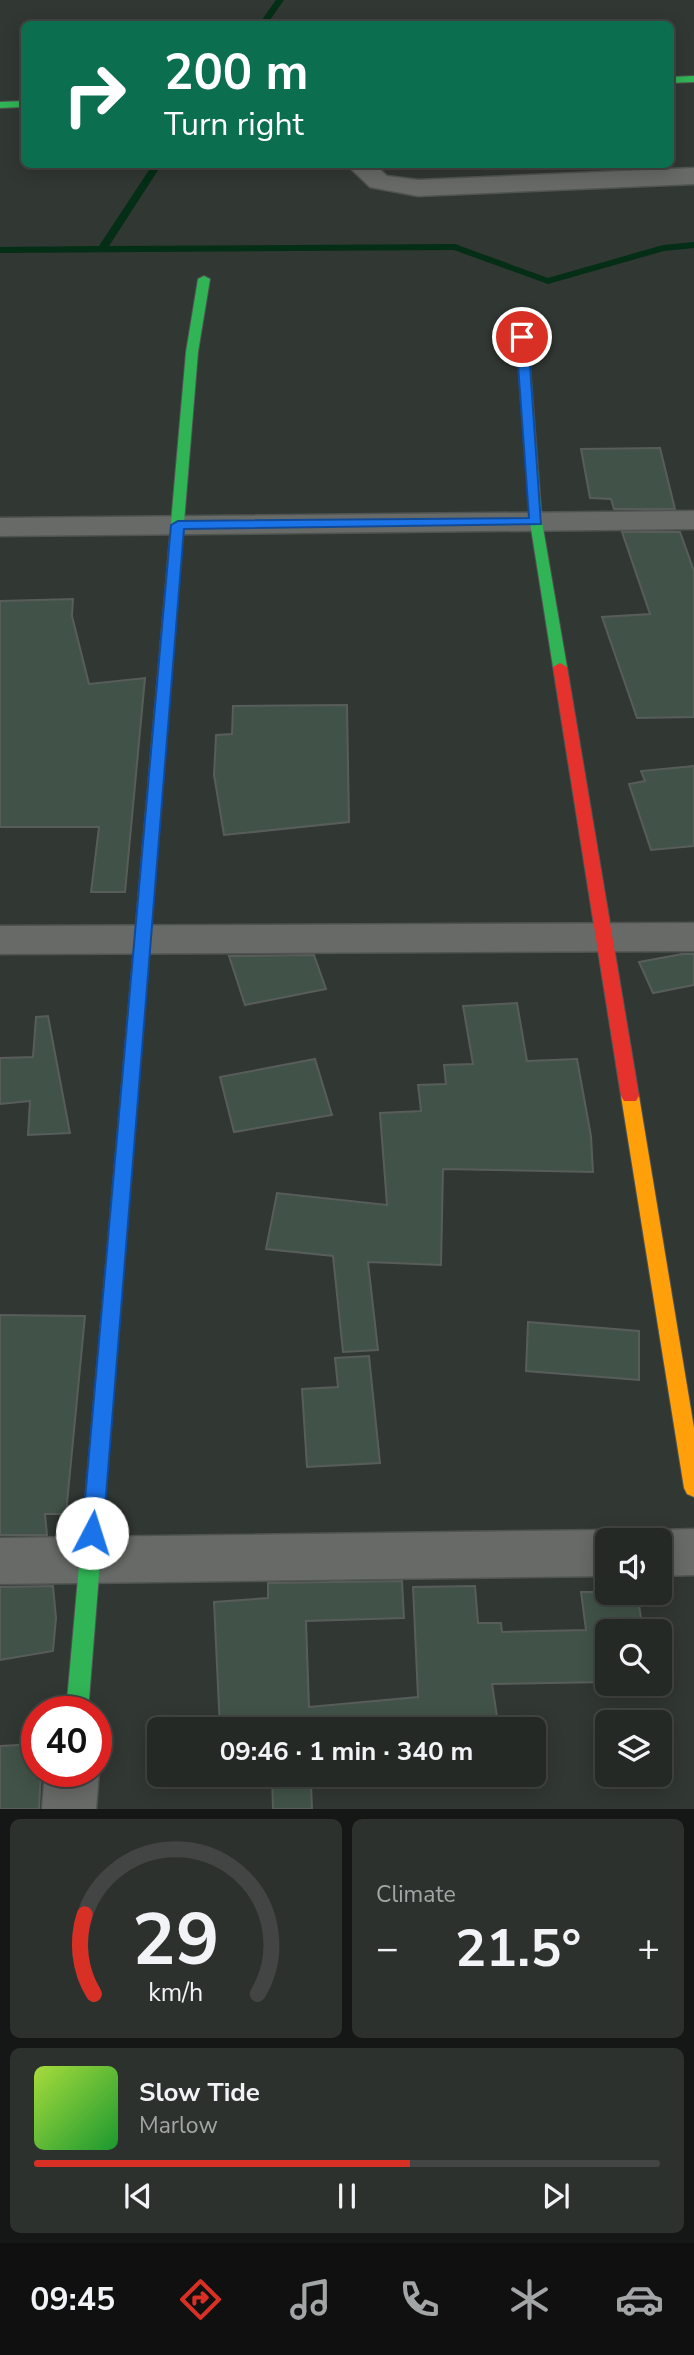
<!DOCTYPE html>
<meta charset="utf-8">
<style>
body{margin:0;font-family:"Nunito Sans",sans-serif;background:#2d312e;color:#f1f3f6;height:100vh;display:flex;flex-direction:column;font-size:26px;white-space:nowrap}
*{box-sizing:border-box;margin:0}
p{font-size:23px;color:#a3a6a7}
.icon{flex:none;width:38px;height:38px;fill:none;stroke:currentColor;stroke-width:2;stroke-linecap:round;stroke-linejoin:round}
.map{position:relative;height:1809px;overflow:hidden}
.details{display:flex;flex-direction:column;gap:10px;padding:10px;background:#141715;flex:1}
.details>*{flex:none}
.hud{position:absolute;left:21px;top:21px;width:653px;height:147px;border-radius:10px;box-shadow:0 4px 18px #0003,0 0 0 2px #424543;background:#0b6e4f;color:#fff;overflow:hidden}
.buttons{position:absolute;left:595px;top:1528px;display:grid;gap:14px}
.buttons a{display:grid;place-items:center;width:77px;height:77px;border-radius:10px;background:#252926;box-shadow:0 4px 18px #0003,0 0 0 2px #424543;font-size:35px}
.speed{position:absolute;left:21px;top:1696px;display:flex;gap:14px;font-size:35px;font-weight:700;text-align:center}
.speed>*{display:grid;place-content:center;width:91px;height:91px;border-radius:50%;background:#252926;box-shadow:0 4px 18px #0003,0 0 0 2px #424543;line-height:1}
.speed .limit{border:10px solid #d22;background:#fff;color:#111}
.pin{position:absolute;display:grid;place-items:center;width:60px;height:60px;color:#fff;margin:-30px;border:4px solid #fff;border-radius:50%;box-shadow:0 2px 7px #0007}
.me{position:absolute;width:77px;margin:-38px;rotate:5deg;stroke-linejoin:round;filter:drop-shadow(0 0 5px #0008)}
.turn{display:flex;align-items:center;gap:24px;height:147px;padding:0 28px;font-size:32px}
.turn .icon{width:91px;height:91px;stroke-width:2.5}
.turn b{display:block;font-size:49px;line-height:60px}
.big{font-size:52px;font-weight:700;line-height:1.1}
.details .card{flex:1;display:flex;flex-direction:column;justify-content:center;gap:10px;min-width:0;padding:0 24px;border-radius:10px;background:#2d312e}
.details .dial{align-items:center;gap:0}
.dial svg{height:182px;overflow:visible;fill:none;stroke:#424543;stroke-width:7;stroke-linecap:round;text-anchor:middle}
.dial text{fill:#f1f3f6;stroke:none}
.song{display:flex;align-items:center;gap:21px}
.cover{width:84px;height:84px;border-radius:10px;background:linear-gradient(135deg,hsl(80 70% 55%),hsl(130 70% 35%))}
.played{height:7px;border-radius:4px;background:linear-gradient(90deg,#d93025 60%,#424543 60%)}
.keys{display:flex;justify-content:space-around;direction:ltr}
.heat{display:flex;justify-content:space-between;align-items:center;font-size:38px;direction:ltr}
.details .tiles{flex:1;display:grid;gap:10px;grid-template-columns:1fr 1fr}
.card:last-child{grid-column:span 2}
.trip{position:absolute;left:147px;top:1717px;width:399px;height:70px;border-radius:10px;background:#252926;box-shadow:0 4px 18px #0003,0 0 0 2px #424543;font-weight:700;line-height:70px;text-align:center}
.menu{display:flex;height:112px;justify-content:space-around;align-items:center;background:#0f100f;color:#a3a6a7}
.menu .icon{width:49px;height:49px}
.menu .current{color:#d93025}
.menu b{font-size:32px;color:#f1f3f6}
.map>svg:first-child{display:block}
</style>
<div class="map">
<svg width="694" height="1809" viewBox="0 0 694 1809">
<rect width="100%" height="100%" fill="#313733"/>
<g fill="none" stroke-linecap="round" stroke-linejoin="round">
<g fill="#042e15" fill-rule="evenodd">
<polygon points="276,0 284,0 267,24 259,24"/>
<polygon points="153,164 162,164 109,246 455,244 548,278 663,245 694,242 694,248 664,251 548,284 454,250 0,253 0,247 99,246"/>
</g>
</g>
<g fill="#415348" stroke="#595d5a" stroke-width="2">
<polygon points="660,448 675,509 614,509 611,499 590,498 581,449"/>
<polygon points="622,532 680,532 694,571 694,717 637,718 602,617 650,614"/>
<polygon points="73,599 72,616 89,684 145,678 125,892 91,892 99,827 0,827 0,601"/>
<polygon points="347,705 349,822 224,835 214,775 216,735 232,734 233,706"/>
<polygon points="694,766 694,846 651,850 629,784 645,781 641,771"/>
<polygon points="682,954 694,954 694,985 653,993 639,962"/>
<polygon points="314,955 326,989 245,1005 229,956"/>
<polygon points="517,1003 527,1061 577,1059 591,1136 593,1172 443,1169 441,1265 368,1262 378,1350 343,1352 333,1256 266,1249 277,1193 387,1205 380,1113 421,1111 418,1085 446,1084 444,1065 473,1064 463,1006"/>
<polygon points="48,1016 70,1133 28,1135 30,1101 0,1104 0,1058 33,1057 36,1017"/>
<polygon points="315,1059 332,1115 234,1132 220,1077"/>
<polygon points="0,1315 85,1316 66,1514 45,1514 47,1535 0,1535"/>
<polygon points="528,1322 639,1331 639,1380 526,1371"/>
<polygon points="369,1356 380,1463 307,1467 302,1389 338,1387 335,1358"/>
<polygon points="402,1581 404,1618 306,1621 309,1707 418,1697 413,1587 475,1586 478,1623 501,1623 502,1632 586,1630 581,1592 637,1592 643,1631 607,1631 607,1682 492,1684 499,1729 220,1729 214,1602 268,1598 268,1583"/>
<polygon points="53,1586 56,1618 53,1651 0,1660 0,1587"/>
<polygon points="37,1744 37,1771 41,1771 39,1809 0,1809 0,1746"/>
<polygon points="272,1774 395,1774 311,1783 312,1809 273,1809"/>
</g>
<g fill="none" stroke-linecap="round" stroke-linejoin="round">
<g stroke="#4f5451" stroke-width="3">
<g id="street">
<polygon points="346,164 374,164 387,176 418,180 694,168 694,184 418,196 370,187"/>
<polygon points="694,511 694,529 0,536 0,518"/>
<polygon points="694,923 694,951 0,954 0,926"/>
<polygon points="694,1529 694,1575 660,1576 660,1540 641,1540 642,1537 660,1530"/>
<polygon points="607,1530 625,1537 626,1540 607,1540 607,1576 0,1584 0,1538"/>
<polygon points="96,1764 99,1771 96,1809 42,1809 45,1771 96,1771"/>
</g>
</g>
<g stroke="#4f5451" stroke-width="2">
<g id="fast">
<polygon points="694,76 694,82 670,83 670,77"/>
<polygon points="24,101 24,107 0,108 0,102"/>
<polygon points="204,276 210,279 198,352 140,1058 138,1063 126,1063 124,1058 186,352 198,279"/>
<polygon points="522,334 528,337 542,522 567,667 560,671 553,667 530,522 516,337"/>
<polygon points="113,1278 120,1281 122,1286 88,1712 66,1712 104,1286 106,1281"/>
</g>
</g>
<g stroke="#4f5451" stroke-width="2">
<polygon id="slow" points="630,1089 636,1091 639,1096 694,1428 694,1497 687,1494 684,1488 621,1096 624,1091"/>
</g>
<g stroke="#4f5451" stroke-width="2">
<g id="jam">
<polygon points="560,663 567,667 639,1096 636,1101 624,1101 621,1096 553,667"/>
<polygon points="132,1052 138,1053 140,1058 122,1286 120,1291 113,1294 106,1291 104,1286 124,1058 126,1053"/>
</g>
</g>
<use href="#street" fill="#676a67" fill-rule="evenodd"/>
<use href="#fast" fill="#30b455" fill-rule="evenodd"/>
<use href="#slow" fill="#ff9f0a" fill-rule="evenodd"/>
<use href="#jam" fill="#e5322d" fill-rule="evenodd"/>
</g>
<polygon fill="#1a73e8" stroke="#114b97" stroke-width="2" points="522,334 528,337 541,524 184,529 103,1533 100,1540 92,1542 85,1540 82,1533 171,525 178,521 529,518 516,337"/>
</svg>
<div class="buttons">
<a><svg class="icon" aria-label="sound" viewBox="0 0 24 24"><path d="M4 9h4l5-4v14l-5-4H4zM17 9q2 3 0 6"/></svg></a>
<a><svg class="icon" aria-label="search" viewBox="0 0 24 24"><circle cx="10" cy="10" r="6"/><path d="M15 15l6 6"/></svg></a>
<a><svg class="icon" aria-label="layers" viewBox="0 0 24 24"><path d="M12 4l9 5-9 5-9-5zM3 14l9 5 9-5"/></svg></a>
</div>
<div class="speed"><div class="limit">40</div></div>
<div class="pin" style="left:522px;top:337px;background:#d93025"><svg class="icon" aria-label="arrive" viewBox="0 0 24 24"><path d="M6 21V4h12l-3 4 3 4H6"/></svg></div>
<svg class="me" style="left:92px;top:1533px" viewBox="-20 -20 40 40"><circle r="19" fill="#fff"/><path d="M0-13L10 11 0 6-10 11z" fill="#1a73e8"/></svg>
<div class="trip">09:46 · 1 min · 340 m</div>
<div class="hud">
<div class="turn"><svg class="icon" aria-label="right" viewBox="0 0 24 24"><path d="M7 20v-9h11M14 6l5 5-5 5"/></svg><div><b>200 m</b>Turn right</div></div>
</div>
</div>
<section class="details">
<div class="tiles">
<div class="card dial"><svg viewBox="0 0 100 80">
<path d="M14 69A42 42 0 1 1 86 69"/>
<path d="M14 69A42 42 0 0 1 10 34" stroke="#d93025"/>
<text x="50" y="56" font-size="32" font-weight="700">29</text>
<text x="50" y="72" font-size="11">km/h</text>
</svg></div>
<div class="card"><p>Climate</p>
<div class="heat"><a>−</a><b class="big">21.5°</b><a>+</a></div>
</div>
<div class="card">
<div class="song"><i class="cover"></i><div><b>Slow Tide</b><p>Marlow</p></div></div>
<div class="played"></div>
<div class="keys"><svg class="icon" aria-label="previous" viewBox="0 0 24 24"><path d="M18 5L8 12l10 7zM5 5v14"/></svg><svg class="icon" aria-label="pause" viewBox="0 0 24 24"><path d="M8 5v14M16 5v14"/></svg><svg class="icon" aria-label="next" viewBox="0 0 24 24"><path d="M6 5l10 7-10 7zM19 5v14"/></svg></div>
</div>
</div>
</section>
<nav class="menu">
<b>09:45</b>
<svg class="icon current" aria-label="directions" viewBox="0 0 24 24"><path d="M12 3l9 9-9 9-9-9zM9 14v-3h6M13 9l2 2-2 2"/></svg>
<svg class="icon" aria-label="music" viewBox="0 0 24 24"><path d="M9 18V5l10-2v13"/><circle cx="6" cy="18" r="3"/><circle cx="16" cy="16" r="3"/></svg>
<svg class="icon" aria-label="phone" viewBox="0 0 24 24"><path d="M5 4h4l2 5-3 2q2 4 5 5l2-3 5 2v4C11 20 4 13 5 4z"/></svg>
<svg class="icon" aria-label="climate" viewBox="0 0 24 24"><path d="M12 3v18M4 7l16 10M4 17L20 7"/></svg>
<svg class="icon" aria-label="car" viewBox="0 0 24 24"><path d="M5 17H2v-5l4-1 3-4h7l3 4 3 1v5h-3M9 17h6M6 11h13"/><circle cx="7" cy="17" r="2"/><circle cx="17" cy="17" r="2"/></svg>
</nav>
